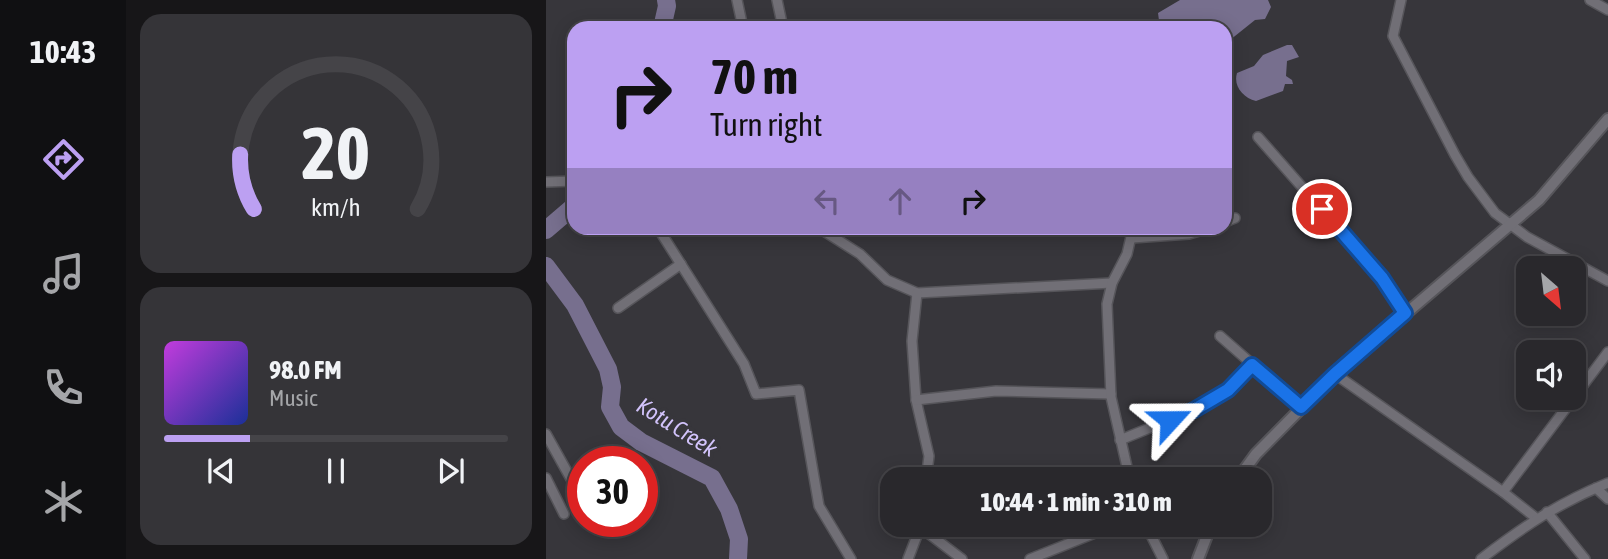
<!DOCTYPE html>
<meta charset="utf-8">
<style>
body{margin:0;font-family:"Asap Condensed",sans-serif;background:#353438;color:#f1f3f6;height:100vh;display:flex;flex-direction:column;font-size:26px;white-space:nowrap}
*{box-sizing:border-box;margin:0}
p{font-size:23px;color:#a5a6a9}
.icon{flex:none;width:38px;height:38px;fill:none;stroke:currentColor;stroke-width:2;stroke-linecap:round;stroke-linejoin:round}
.map{position:relative;flex:1;overflow:hidden}
.sheet{display:flex;flex-direction:column;gap:14px;padding:14px;background:#171618;width:420px}
.sheet>*{flex:none}
.guide{position:absolute;left:21px;top:21px;width:665px;height:214px;border-radius:21px;box-shadow:0 4px 18px #0003,0 0 0 2px #454448;background:#bca0f2;color:#111;overflow:hidden}
.needle{width:46px;rotate:152deg}
.buttons{position:absolute;left:970px;top:256px;display:grid;gap:14px}
.buttons a{display:grid;place-items:center;width:70px;height:70px;border-radius:14px;background:#29282c;box-shadow:0 4px 18px #0003,0 0 0 2px #454448;font-size:35px}
.speed{position:absolute;left:21px;top:446px;display:flex;gap:14px;font-size:35px;font-weight:700;text-align:center}
.speed>*{display:grid;place-content:center;width:91px;height:91px;border-radius:50%;background:#29282c;box-shadow:0 4px 18px #0003,0 0 0 2px #454448;line-height:1}
.speed .limit{border:10px solid #d22;background:#fff;color:#111}
.pin{position:absolute;display:grid;place-items:center;width:60px;height:60px;color:#fff;margin:-30px;border:4px solid #fff;border-radius:50%;box-shadow:0 2px 7px #0007}
.me{position:absolute;width:77px;margin:-38px;rotate:66deg;stroke-linejoin:round;filter:drop-shadow(0 0 5px #0008)}
.turn{display:flex;align-items:center;gap:24px;height:147px;padding:0 28px;font-size:32px}
.turn .icon{width:91px;height:91px;stroke-width:2.5}
.turn b{display:block;font-size:49px;line-height:60px}
.lanes{display:flex;align-items:center;height:66px;padding:0 28px;background:#0003;justify-content:center;gap:35px;direction:ltr}
.lanes .off{opacity:.35}
.sheet .card{flex:1;display:flex;flex-direction:column;justify-content:center;gap:10px;min-width:0;padding:0 24px;border-radius:21px;background:#353438}
.sheet .dial{align-items:center;gap:0}
.dial svg{height:182px;overflow:visible;fill:none;stroke:#454448;stroke-width:7;stroke-linecap:round;text-anchor:middle}
.dial text{fill:#f1f3f6;stroke:none}
.song{display:flex;align-items:center;gap:21px}
.cover{width:84px;height:84px;border-radius:10px;background:linear-gradient(135deg,hsl(290 70% 55%),hsl(230 70% 35%))}
.played{height:7px;border-radius:4px;background:linear-gradient(90deg,#bca0f2 25%,#454448 25%)}
.keys{display:flex;justify-content:space-around;direction:ltr}
.trip{position:absolute;left:334px;top:467px;width:392px;height:70px;border-radius:21px;background:#29282c;box-shadow:0 4px 18px #0003,0 0 0 2px #454448;font-weight:800;line-height:70px;text-align:center}
main{display:flex;flex:1;min-height:0}
.menu{display:flex;flex-direction:column;width:126px;justify-content:space-around;align-items:center;background:#101012;color:#a5a6a9}
.menu .icon{width:49px;height:49px}
.menu .current{color:#bca0f2}
.menu b{font-size:32px;color:#f1f3f6}
.map>svg:first-child{display:block}
</style>
<main>
<nav class="menu">
<b>10:43</b>
<svg class="icon current" aria-label="directions" viewBox="0 0 24 24"><path d="M12 3l9 9-9 9-9-9zM9 14v-3h6M13 9l2 2-2 2"/></svg>
<svg class="icon" aria-label="music" viewBox="0 0 24 24"><path d="M9 18V5l10-2v13"/><circle cx="6" cy="18" r="3"/><circle cx="16" cy="16" r="3"/></svg>
<svg class="icon" aria-label="phone" viewBox="0 0 24 24"><path d="M5 4h4l2 5-3 2q2 4 5 5l2-3 5 2v4C11 20 4 13 5 4z"/></svg>
<svg class="icon" aria-label="climate" viewBox="0 0 24 24"><path d="M12 3v18M4 7l16 10M4 17L20 7"/></svg>
</nav>
<section class="sheet">
<div class="card dial"><svg viewBox="0 0 100 80">
<path d="M14 69A42 42 0 1 1 86 69"/>
<path d="M14 69A42 42 0 0 1 8 45" stroke="#bca0f2"/>
<text x="50" y="56" font-size="32" font-weight="700">20</text>
<text x="50" y="72" font-size="11">km/h</text>
</svg></div>
<div class="card">
<div class="song"><i class="cover"></i><div><b>98.0 FM</b><p>Music</p></div></div>
<div class="played"></div>
<div class="keys"><svg class="icon" aria-label="previous" viewBox="0 0 24 24"><path d="M18 5L8 12l10 7zM5 5v14"/></svg><svg class="icon" aria-label="pause" viewBox="0 0 24 24"><path d="M8 5v14M16 5v14"/></svg><svg class="icon" aria-label="next" viewBox="0 0 24 24"><path d="M6 5l10 7-10 7zM19 5v14"/></svg></div>
</div>
</section>
<div class="map">
<svg width="1062" height="559" viewBox="0 0 1062 559">
<rect width="100%" height="100%" fill="#37363b"/>
<g fill="#776f8e">
<polygon points="634,0 722,0 725,7 719,19 709,20 679,44 679,28 614,28 612,13"/>
<path d="M741,45H746L753,57L741,61L740,76L746,80L747,84H739L737,91L710,101C697,98 687,86 691,73L708,66L717,55Z"/>
</g>
<g fill="none" stroke-linecap="round" stroke-linejoin="round">
<g stroke="#776f8e" stroke-width="18">
<polyline points="116,28 121,6 120,0"/>
<polyline points="0,230 28,206"/>
<polyline points="0,266 29,305 62,369 66,387 64,407 75,427 95,442 166,478 183,509 193,539 192,559"/>
</g>
<g stroke="#56555a" stroke-width="12">
<g id="minor">
<polyline points="191,0 197,28"/>
<polyline points="231,0 237,28"/>
<polyline points="855,0 847,36 909,155 922,177 949,213 981,237 1062,281"/>
<polyline points="1044,0 1062,10"/>
<polyline points="712,137 836,278 859,313"/>
<polyline points="0,182 28,181"/>
<polyline points="679,222 689,218"/>
<polyline points="112,228 198,364 210,394 253,390 273,506 305,559"/>
<polyline points="273,228 314,254 341,280 371,293 566,283"/>
<polyline points="586,238 643,234 664,228"/>
<polyline points="371,293 366,341 370,400 383,456 380,480"/>
<polyline points="72,308 135,264"/>
<polyline points="674,336 755,407"/>
<polyline points="789,374 957,492 990,518"/>
<polyline points="370,400 450,391 565,394"/>
<polyline points="0,434 29,486"/>
<polyline points="574,440 648,410 683,390 706,365"/>
<polyline points="0,478 18,514"/>
<polyline points="584,480 565,397 561,304 566,283 581,254 587,228"/>
<polyline points="1050,488 1062,499"/>
<polyline points="957,492 1062,352"/>
<polyline points="1001,512 1039,559"/>
<polyline points="600,525 617,559"/>
<polyline points="374,527 416,559"/>
<polyline points="362,559 375,525"/>
<polyline points="484,559 569,525"/>
<path d="M935,559C977,527 1012,503 1062,483"/>
</g>
</g>
<g stroke="#56555a" stroke-width="14">
<g id="tertiary">
<polyline points="691,480 710,454 789,374 993,200 1062,119"/>
<polyline points="652,559 665,525"/>
</g>
</g>
<use href="#minor" stroke="#716f76" stroke-width="9"/>
<use href="#tertiary" stroke="#716f76" stroke-width="10"/>
</g>
<g fill="none" stroke-linecap="round" stroke-linejoin="round">
<g stroke="#114b97" stroke-width="18">
<polyline id="route" points="624,420 648,410 682,390 706,365 755,407 789,374 859,313 836,278 776,209"/>
</g>
<use href="#route" stroke="#1a73e8" stroke-width="12"/>
</g>
<g text-anchor="middle" dominant-baseline="central" stroke-width="7" stroke-linejoin="round" paint-order="stroke">
<g font-size="23" font-style="italic" fill="#d2c3fb" stroke="#37363b">
<text transform="translate(131 427) rotate(32)">Kotu Creek</text>
</g>
</g>
</svg>
<div class="buttons">
<a><svg class="needle" viewBox="-14 -14 28 28"><path d="M0-13l5 13h-10z" fill="#e53935"/><path d="M0 13l5-13h-10z" fill="#a5a6a9"/></svg></a>
<a><svg class="icon" aria-label="sound" viewBox="0 0 24 24"><path d="M4 9h4l5-4v14l-5-4H4zM17 9q2 3 0 6"/></svg></a>
</div>
<div class="speed"><div class="limit">30</div></div>
<div class="pin" style="left:776px;top:209px;background:#d93025"><svg class="icon" aria-label="arrive" viewBox="0 0 24 24"><path d="M6 21V4h12l-3 4 3 4H6"/></svg></div>
<svg class="me" style="left:624px;top:420px" viewBox="-20 -20 40 40"><path d="M0-17L14 15 0 8-14 15z" fill="#1a73e8" stroke="#fff" stroke-width="4"/></svg>
<div class="trip">10:44 · 1 min · 310 m</div>
<div class="guide">
<div class="turn"><svg class="icon" aria-label="right" viewBox="0 0 24 24"><path d="M7 20v-9h11M14 6l5 5-5 5"/></svg><div><b>70 m</b>Turn right</div></div>
<div class="lanes"><svg class="icon off" aria-label="left" viewBox="0 0 24 24"><path d="M17 20v-9H6M10 6l-5 5 5 5"/></svg><svg class="icon off" aria-label="ahead" viewBox="0 0 24 24"><path d="M12 20V5M6 11l6-6 6 6"/></svg><svg class="icon" aria-label="right" viewBox="0 0 24 24"><path d="M7 20v-9h11M14 6l5 5-5 5"/></svg></div>
</div>
</div>
</main>
